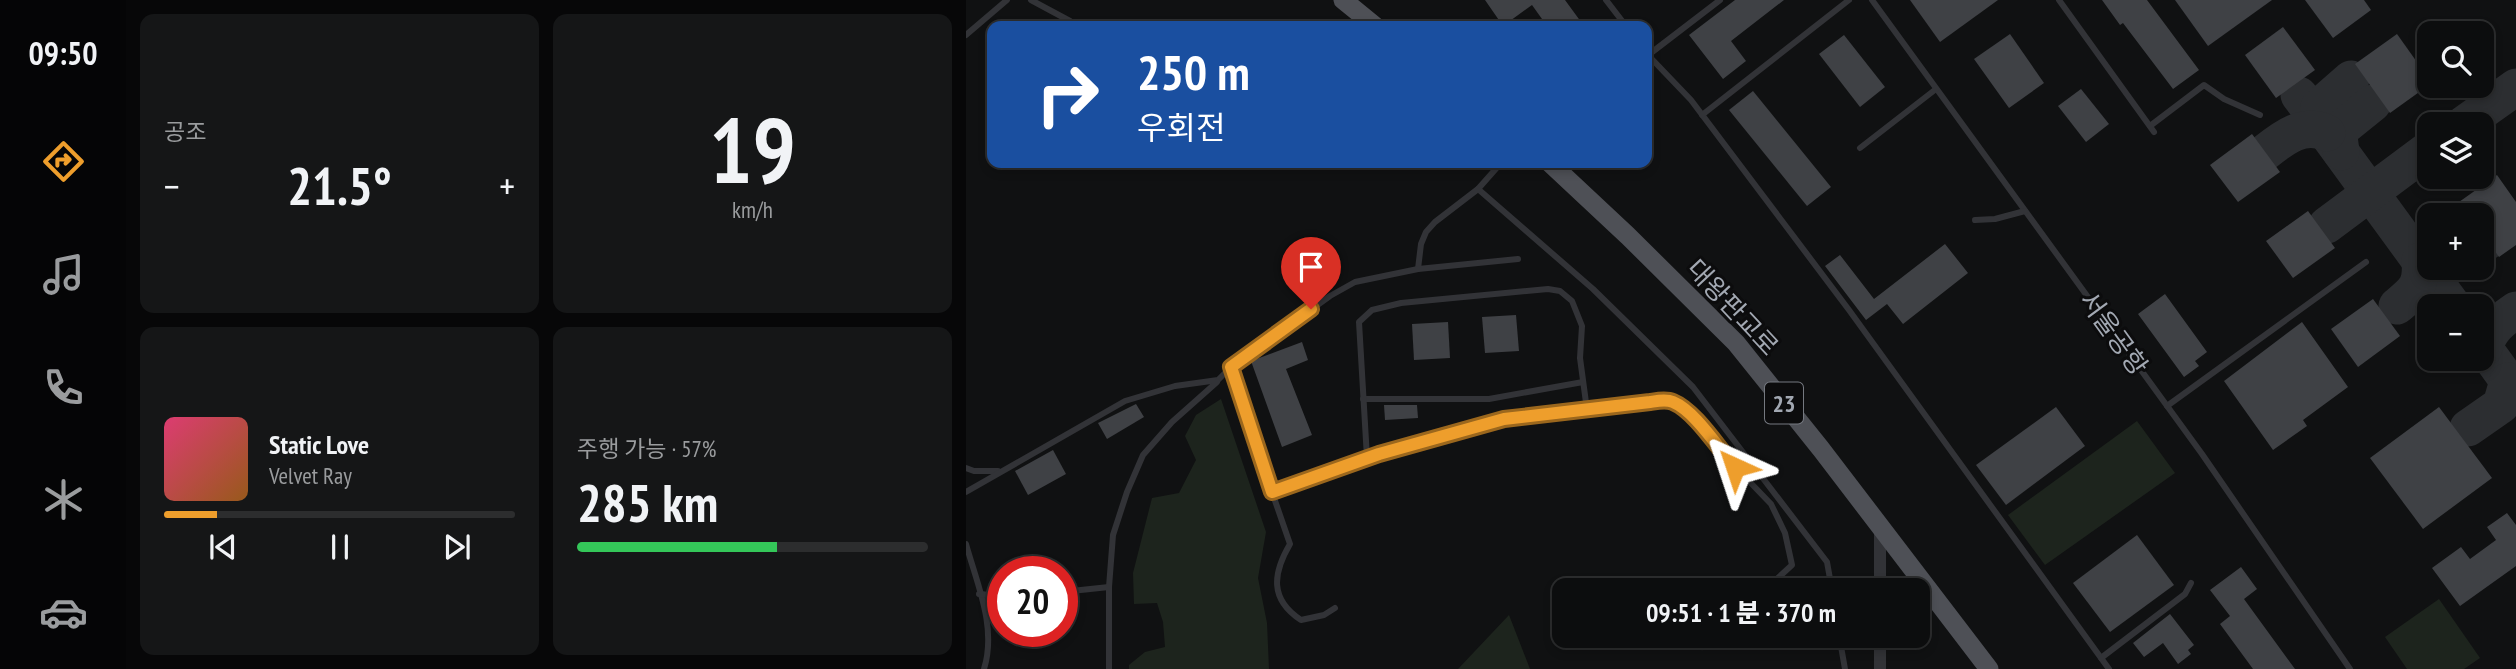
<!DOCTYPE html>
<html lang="ko">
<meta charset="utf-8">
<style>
body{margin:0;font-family:"PT Sans Narrow","Noto Sans KR",sans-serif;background:#151617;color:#f1f3f6;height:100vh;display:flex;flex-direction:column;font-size:26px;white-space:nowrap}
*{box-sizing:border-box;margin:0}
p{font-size:23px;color:#9a9c9e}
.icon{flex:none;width:38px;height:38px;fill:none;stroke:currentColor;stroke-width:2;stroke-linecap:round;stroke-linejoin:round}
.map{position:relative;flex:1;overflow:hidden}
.panel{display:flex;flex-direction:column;gap:14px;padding:14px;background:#070708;width:840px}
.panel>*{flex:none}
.hud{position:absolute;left:21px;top:21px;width:665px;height:147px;border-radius:14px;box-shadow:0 4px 10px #0003,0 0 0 2px #2c2d2e;background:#1a4fa0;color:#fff;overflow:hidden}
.controls{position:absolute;left:1451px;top:21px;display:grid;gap:14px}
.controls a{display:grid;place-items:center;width:77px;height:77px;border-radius:14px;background:#0c0d0e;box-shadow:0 4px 10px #0003,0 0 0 2px #2c2d2e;font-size:35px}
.speed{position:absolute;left:21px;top:556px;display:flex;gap:14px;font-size:35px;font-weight:700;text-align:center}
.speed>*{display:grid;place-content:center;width:91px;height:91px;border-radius:50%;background:#0c0d0e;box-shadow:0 4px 10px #0003,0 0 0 2px #2c2d2e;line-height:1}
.speed .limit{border:10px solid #d22;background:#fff;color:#111}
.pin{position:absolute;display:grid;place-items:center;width:60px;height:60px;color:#fff;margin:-72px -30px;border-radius:50% 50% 50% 0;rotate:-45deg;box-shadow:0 0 7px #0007}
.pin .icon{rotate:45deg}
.me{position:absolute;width:77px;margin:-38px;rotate:318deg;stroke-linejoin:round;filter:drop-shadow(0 0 5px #0008)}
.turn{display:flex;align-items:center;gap:24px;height:147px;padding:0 35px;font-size:32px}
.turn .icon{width:91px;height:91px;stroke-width:2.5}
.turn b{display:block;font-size:49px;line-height:60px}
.big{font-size:52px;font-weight:800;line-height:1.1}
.panel .widget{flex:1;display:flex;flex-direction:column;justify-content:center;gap:10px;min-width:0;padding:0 24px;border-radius:14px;background:#151617}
.panel .dial{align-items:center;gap:0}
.dial b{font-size:91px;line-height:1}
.song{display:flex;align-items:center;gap:21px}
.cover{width:84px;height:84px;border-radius:10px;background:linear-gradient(135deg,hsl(340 70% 55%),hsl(30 70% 35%))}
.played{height:7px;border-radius:4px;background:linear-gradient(90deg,#ee9e2c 15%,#2c2d2e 15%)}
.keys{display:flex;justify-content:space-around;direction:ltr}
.heat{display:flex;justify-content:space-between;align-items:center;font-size:38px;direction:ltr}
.charge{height:10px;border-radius:5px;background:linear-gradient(90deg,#34c759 57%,#2c2d2e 0)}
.panel .tiles{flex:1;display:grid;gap:14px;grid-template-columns:repeat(2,1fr)}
.trip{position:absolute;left:586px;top:578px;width:378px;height:70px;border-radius:14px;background:#0c0d0e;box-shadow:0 4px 10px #0003,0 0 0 2px #2c2d2e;font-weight:800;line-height:70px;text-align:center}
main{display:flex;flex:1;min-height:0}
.tabs{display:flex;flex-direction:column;width:126px;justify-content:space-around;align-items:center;background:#050506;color:#9a9c9e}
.tabs .icon{width:49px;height:49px}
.tabs .active{color:#ee9e2c}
.tabs b{font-size:32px;color:#f1f3f6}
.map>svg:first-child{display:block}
</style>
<main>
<nav class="tabs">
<b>09:50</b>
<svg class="icon active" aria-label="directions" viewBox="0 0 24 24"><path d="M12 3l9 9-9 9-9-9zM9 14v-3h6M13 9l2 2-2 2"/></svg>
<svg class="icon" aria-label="music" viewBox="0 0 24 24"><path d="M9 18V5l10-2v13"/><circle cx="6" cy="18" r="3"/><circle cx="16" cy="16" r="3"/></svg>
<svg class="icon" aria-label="phone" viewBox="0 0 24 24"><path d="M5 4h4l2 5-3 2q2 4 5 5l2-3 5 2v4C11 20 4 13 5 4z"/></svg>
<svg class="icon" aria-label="climate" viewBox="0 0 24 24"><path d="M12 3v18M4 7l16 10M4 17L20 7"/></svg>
<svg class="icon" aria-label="car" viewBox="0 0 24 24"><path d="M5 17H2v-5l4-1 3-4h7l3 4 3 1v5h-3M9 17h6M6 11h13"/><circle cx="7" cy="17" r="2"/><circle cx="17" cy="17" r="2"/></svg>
</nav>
<section class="panel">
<div class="tiles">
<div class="widget"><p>공조</p>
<div class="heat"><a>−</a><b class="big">21.5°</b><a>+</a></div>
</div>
<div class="widget dial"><b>19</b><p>km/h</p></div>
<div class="widget">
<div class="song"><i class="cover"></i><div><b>Static Love</b><p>Velvet Ray</p></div></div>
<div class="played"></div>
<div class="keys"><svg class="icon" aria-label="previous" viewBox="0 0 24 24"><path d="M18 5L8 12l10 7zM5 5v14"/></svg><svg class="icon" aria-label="pause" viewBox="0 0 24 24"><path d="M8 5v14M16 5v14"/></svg><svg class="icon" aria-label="next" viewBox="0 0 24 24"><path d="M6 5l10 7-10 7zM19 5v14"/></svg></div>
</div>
<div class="widget"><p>주행 가능 · 57%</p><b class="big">285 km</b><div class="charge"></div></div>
</div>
</section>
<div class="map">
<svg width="1550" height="669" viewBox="0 0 1550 669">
<rect width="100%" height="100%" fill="#101112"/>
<g fill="#1d241d">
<polygon points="255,399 300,532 292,578 301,623 303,669 163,669 163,665 179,652 199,647 197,622 191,603 168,604 167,573 186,498 213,493 230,460 219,436 230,415"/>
<polygon points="1171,421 1209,473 1079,565 1042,515"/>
<polygon points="1473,599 1514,658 1498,669 1441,669 1419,637"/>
<polygon points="543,615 564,669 492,669"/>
</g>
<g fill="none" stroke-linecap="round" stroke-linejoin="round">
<g stroke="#2c2e31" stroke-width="37">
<polyline points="1333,95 1487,306"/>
<polyline points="1353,122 1353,107 1385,79"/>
<polyline points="1498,124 1550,87"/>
<polyline points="1375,152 1373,136 1376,128 1407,103"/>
<path d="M1289,160C1311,144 1333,120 1361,133"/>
<polyline points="1361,225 1463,149"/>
<polyline points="1516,245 1535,232"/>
<path d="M1431,306C1449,291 1456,286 1454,261"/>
<polyline points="1516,345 1550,392"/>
<path d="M1518,348C1524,329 1534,321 1550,310"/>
<polyline points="1502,428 1535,405 1542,381"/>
</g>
</g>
<g fill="#3f4145">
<polygon points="519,0 599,0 618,26 581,26 566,5 537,26"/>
<polygon points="769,0 818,0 765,41 780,61 757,79 723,35"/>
<polygon points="944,0 1032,0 974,42"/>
<polygon points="1136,0 1181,0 1233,70 1207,89 1157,23 1154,25"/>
<polygon points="1209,0 1306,0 1242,46"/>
<polygon points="1339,0 1398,0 1405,10 1367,38"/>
<polygon points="1317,27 1349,70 1310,98 1279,55"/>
<polygon points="1044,34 1078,83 1043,108 1008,59"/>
<polygon points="1431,34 1463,79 1463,85 1424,113 1389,64"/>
<polygon points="878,35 919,87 894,107 853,54"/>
<polygon points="1115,89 1143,124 1120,142 1092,106"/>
<polygon points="787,91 865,187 841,206 763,110"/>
<polygon points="1286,134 1314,172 1272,202 1244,165"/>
<polygon points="1531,175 1550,202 1550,245 1533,257 1516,233 1516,215 1503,215 1493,202"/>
<polygon points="1342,211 1369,248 1327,278 1300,241"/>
<polygon points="979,244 1002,273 937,324 921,304 900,320 859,266 874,255 908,299"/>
<polygon points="1199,294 1241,352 1229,361 1233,366 1218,377 1172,314"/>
<polygon points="1407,299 1434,336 1392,367 1365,329"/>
<polygon points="550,315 553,351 519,353 516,317"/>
<polygon points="482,322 484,358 448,360 446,324"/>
<polygon points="1336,322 1382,387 1337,420 1341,426 1307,450 1258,381"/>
<polygon points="336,342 342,360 320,369 346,435 316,447 285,361"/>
<polygon points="170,404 178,417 141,439 132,423"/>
<polygon points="418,405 451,405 452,418 419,420"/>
<polygon points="1090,407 1119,446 1040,505 1010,465"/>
<polygon points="1473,407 1526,478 1457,529 1404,458"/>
<polygon points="87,450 100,474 62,495 49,471"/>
<polygon points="1541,513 1550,525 1550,566 1494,606 1466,568 1495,547 1504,559 1530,540 1521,527"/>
<polygon points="1171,535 1208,585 1144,632 1107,583"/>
<polygon points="1275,567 1291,589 1278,599 1329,669 1287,669 1254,624 1264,616 1244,590"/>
<polygon points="1204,614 1228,645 1222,650 1225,654 1212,664 1197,643 1178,657 1167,643"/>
</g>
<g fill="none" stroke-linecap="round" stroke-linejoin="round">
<g stroke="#323337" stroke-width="6">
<polyline points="65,0 104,21"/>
<polyline points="640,0 660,26"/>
<polyline points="906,0 1236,454 1384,669"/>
<polyline points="1093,0 1188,132"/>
<polyline points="0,35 41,0"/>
<polyline points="681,54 725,100 883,310 1143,669"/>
<polyline points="681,56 754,0"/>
<polyline points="736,115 883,0"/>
<polyline points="1184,126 1238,85 1258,99 1294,115"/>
<polyline points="894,148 970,89"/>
<polyline points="512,189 627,289 727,387 861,562 866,590"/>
<polyline points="1009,220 1029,219 1059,211"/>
<polyline points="452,269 455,244 460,232 469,222 512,189 535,163"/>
<polyline points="265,367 306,492 413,454 538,420 705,401 725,413 752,449 805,504 819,533 826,565 799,590"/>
<polyline points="397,399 523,399 617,382"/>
<polyline points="1201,406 1400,262"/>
<polyline points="401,458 393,322 406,310 435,303 582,289 594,291 606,301 616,326 614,358 621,410"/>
<polyline points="0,468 8,471 32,471"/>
<polyline points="0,492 159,401 209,386 252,380 265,367 364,296 389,282 452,269 552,259"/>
<path d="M306,492L324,544C307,573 303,599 335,620L358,615L369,608"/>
<path d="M0,544C11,584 31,627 18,669"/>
<polyline points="96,592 143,587"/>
<polyline points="13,594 37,596"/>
<polyline points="873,635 879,669"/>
<polyline points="736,647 749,635"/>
<polyline points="1135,658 1219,594 1225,583"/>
<polyline points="143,669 143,587 147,535 161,492 177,455 206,422 251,382"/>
</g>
<g stroke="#323337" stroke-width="12">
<polyline points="914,527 914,590"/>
<polyline points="914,635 914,669"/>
</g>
<g stroke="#4e5056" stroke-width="19">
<polyline points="377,0 409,26"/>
<polyline points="584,163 662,236 770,343 855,449 1023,669"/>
</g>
</g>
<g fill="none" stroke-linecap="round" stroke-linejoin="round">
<g stroke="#9b671d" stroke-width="18">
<path id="route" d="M345,309L265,367L306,492L413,454L538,419L684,402C691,401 700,399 707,402C729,411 752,448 769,467"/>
</g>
<use href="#route" stroke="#ee9e2c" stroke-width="12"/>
</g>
<g text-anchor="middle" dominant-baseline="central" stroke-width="6" stroke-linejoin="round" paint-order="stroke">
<rect fill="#0c0c0d" stroke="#757980" stroke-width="2" x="799" y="382.5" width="38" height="41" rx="5"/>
<g font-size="24" font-weight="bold" fill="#a2a8b2">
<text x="818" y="403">23</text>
</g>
<g font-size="26" fill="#a2a8b2" stroke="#0c0c0d">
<text transform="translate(767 307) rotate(47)">대왕판교로</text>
<text transform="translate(1148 333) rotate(54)">서울공항</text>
</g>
</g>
</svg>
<div class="controls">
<a><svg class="icon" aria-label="search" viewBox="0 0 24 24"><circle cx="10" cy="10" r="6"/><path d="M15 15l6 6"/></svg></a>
<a><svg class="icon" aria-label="layers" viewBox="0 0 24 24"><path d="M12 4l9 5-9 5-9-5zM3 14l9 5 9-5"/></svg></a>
<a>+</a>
<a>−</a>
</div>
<div class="speed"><div class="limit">20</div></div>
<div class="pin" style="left:345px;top:309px;background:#d93025"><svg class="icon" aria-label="arrive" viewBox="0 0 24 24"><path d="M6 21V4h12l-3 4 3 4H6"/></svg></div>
<svg class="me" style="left:769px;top:467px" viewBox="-20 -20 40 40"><path d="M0-17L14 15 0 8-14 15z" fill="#ee9e2c" stroke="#fff" stroke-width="4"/></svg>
<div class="trip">09:51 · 1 분 · 370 m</div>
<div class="hud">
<div class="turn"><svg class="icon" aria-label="right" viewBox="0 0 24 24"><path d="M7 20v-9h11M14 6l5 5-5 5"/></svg><div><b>250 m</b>우회전</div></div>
</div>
</div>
</main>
